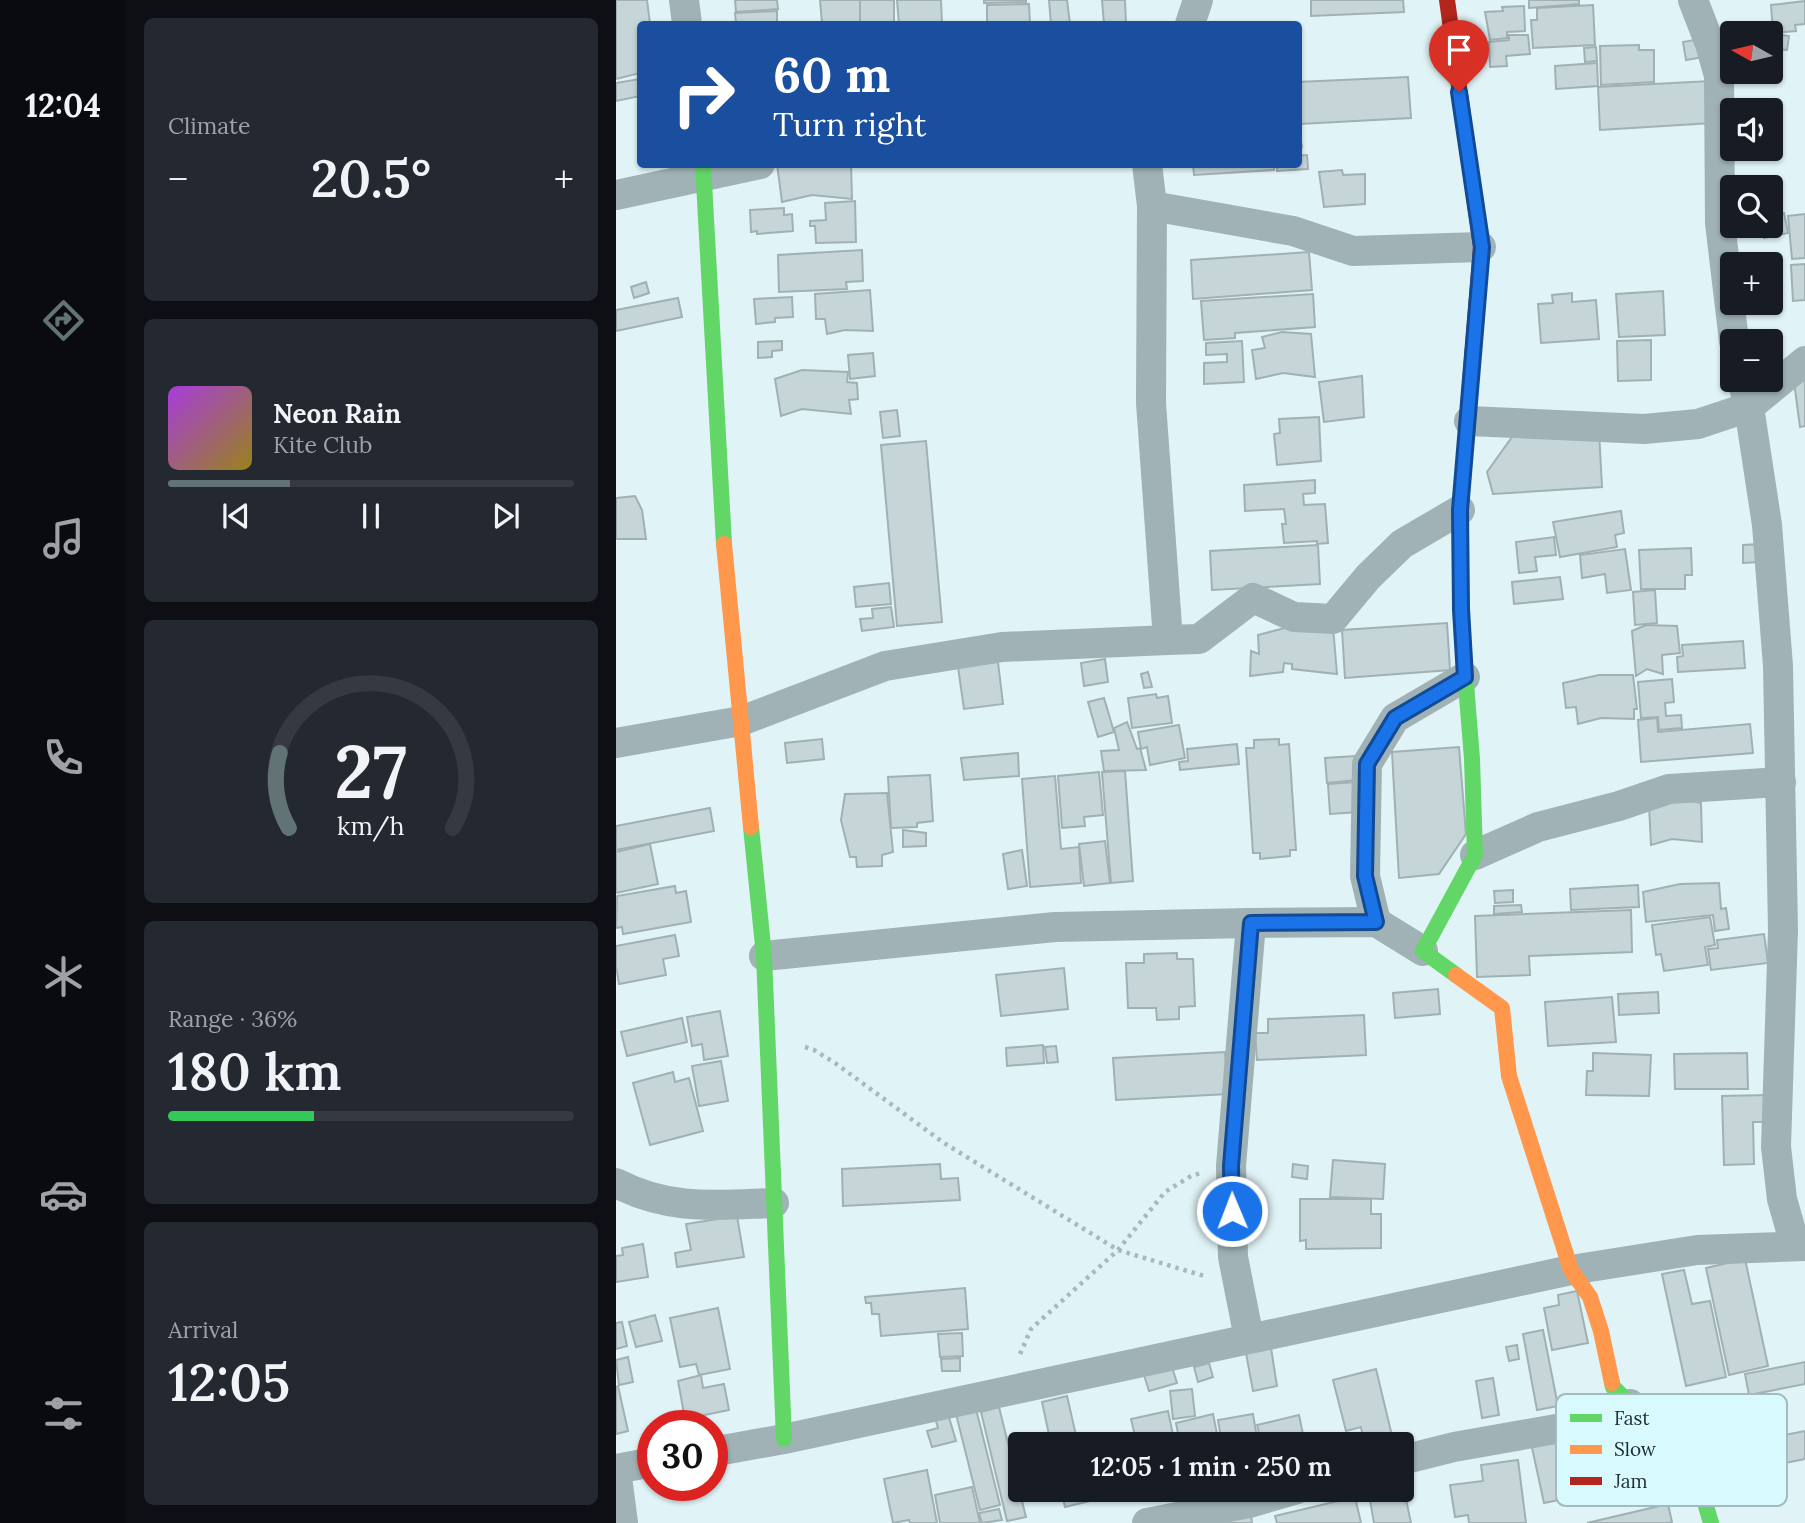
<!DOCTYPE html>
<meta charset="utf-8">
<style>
body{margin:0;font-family:Lora,serif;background:#242831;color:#f1f3f6;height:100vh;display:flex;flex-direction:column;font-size:26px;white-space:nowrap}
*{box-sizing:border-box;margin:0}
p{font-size:23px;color:#9ea1a6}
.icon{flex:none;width:38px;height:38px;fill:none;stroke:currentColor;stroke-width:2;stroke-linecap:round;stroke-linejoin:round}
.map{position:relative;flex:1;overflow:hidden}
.side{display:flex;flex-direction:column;gap:18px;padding:18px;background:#0d0f14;width:490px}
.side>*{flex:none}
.guide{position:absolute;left:21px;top:21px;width:665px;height:147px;border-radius:7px;box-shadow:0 2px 5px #0004;background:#1a4fa0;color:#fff;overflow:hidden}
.needle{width:46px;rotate:278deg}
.tools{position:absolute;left:1104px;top:21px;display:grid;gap:14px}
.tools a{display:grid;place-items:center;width:63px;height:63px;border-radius:7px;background:#171b24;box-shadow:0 2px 5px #0004;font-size:35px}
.speed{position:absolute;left:21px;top:1410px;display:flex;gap:14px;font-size:35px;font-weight:700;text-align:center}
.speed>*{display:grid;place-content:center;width:91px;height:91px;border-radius:50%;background:#171b24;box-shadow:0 2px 5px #0004;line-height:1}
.speed .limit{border:10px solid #d22;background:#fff;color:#111}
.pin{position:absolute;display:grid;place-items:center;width:60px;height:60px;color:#fff;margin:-72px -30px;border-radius:50% 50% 50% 0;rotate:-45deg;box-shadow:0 0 7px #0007}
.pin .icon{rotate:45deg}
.me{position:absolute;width:77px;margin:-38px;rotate:359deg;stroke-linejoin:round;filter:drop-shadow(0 0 5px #0008)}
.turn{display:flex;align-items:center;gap:24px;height:147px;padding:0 21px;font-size:32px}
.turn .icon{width:91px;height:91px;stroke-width:2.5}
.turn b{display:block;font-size:49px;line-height:60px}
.big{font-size:52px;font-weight:600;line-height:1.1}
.side .card{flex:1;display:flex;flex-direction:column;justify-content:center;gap:10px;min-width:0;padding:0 24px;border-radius:10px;background:#242831}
.side .dial{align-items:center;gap:0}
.dial svg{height:182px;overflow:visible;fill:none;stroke:#363941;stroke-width:7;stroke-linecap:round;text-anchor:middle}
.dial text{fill:#f1f3f6;stroke:none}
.song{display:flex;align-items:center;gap:21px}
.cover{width:84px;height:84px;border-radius:10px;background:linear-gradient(135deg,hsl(280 70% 55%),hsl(50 70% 35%))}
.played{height:7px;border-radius:4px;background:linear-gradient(90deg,#627376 30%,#363941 30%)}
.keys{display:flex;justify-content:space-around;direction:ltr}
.heat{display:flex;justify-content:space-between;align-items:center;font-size:38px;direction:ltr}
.charge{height:10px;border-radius:5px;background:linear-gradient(90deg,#34c759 36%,#363941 0)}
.trip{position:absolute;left:392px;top:1432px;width:406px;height:70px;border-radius:7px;background:#171b24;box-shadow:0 2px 5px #0004;font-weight:600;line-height:70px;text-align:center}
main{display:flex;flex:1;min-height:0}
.tab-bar{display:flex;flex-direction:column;width:126px;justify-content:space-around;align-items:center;background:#090b0e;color:#9ea1a6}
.tab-bar .icon{width:49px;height:49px}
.tab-bar .active{color:#627376}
.tab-bar b{font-size:32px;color:#f1f3f6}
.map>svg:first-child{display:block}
</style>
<main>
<nav class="tab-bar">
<b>12:04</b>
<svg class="icon active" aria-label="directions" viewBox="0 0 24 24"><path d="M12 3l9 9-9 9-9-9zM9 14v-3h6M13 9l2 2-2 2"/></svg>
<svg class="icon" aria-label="music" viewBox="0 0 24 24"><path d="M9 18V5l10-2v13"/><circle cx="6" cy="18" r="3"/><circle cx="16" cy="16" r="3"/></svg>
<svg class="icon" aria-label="phone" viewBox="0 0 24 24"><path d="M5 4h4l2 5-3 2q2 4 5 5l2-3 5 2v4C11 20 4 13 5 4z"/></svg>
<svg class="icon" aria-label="climate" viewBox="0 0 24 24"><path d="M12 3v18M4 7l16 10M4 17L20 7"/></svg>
<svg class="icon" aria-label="car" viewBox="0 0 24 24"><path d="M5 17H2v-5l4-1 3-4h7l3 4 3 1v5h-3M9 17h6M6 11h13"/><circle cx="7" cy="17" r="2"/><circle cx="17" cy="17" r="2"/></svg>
<svg class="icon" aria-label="filters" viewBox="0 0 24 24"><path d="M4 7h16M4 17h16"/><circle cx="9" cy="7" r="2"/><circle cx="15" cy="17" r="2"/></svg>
</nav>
<section class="side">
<div class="card"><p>Climate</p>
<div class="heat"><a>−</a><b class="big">20.5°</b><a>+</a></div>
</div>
<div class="card">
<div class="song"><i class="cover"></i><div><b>Neon Rain</b><p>Kite Club</p></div></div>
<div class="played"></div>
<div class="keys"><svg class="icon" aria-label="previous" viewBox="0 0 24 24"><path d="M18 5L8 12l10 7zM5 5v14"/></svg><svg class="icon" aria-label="pause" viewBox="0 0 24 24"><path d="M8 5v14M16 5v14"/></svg><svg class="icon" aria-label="next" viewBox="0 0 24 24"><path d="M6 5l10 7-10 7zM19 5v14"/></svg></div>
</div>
<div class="card dial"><svg viewBox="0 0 100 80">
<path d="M14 69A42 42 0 1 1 86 69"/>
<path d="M14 69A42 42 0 0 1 10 36" stroke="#627376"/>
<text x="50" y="56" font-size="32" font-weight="700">27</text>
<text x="50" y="72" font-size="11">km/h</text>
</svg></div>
<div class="card"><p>Range · 36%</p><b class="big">180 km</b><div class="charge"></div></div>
<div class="card"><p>Arrival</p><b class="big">12:05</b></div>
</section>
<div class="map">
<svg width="1189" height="1523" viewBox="0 0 1189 1523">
<rect width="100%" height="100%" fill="#e0f3f6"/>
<g fill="#c6d6d8" stroke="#a1b0b3" stroke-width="2">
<polygon points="0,0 31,0 34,24 24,24 24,73 0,79"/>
<polygon points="119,0 161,0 162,9 120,12"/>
<polygon points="204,0 244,0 245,24 206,24"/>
<polygon points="244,0 278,0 278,23 244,24"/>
<polygon points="281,0 325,0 326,24 283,24"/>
<polygon points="368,0 410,0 410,2 368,3"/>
<polygon points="433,0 451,0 454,24 435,24"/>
<polygon points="486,0 509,0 510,24 488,24"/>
<polygon points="695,0 787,0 788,12 695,16"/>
<polygon points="913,0 963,0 963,4 913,8"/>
<polygon points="1189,1 1189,24 1179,25 1180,31 1157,33 1155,5"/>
<polygon points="413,4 414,24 371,24 371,5"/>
<polygon points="977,5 979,45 917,48 915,20 921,20 921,8"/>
<polygon points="908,6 909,31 891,32 891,38 874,40 869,12 887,11 886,7"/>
<polygon points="161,11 161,24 120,24 119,13"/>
<polygon points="1160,34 1173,36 1171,50 1158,49"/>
<polygon points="893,35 912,35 914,54 890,56 891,66 874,67 873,42 893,40"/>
<polygon points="1090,38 1093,56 1070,60 1067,42"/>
<polygon points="1023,45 1023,50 1038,50 1038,82 985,85 984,46"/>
<polygon points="980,47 981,61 969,62 968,48"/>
<polygon points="981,63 982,86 940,89 939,66"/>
<polygon points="792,77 795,118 684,124 682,82"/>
<polygon points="24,79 24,96 0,101 0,83"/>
<polygon points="1094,81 1096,123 984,130 982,87"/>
<polygon points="682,126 686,147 682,148"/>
<polygon points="691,155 692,169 661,171 661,164 682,164 682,156"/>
<polygon points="161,164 235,164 236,199 196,195 166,202"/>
<polygon points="577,164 658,164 658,170 578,175"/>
<polygon points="726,170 727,175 749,174 749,204 708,207 703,172"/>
<polygon points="239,201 240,242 200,243 199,226 194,226 194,221 210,220 209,203"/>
<polygon points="168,208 168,215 176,214 177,231 141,234 141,231 135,232 134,210"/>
<polygon points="1168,213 1172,233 1148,238 1145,226 1155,226 1155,216"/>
<polygon points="1189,214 1189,258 1176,259 1172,216"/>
<polygon points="246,250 247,281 230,282 231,289 163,292 162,255"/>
<polygon points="693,252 696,290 577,299 575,260"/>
<polygon points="1189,264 1189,300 1177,301 1175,265"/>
<polygon points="30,282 33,293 18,298 15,287"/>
<polygon points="254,290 257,331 229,330 211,334 209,319 200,319 199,294"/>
<polygon points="1047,291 1049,335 1003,337 1000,294"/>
<polygon points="956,293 956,302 980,300 983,339 925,343 922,304 937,303 936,295"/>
<polygon points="697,294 699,327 619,333 619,338 588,340 585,301"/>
<polygon points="176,297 177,317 159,318 159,322 140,324 138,299"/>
<polygon points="62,298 66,317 0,331 0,310"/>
<polygon points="666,332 695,334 699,377 667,373 640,379 636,350 649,348 646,337"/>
<polygon points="1035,340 1035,380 1002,381 1001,341"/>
<polygon points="166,341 166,350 156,351 156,357 142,358 142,342"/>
<polygon points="626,341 628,382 588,384 588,363 611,362 611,354 590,355 590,343"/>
<polygon points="257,353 259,376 234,379 232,355"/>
<polygon points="186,370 232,372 231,382 241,383 242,399 233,400 235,414 186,409 165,416 159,379"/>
<polygon points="746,376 748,417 708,422 703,382"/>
<polygon points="1189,379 1189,426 1184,427 1178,382"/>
<polygon points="281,410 284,436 267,438 264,412"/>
<polygon points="703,417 705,461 661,465 658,434 664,433 663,419"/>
<polygon points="983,431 986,487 877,494 871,472 896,437"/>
<polygon points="310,441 326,622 281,626 265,445"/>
<polygon points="699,480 699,493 687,494 688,505 709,504 712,543 701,544 701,541 668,543 666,524 670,524 668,509 629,511 628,485"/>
<polygon points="19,496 26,510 30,539 0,539 0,498"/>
<polygon points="1005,511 1008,533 999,535 1001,547 944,557 937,522"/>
<polygon points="938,537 940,555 919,557 921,571 903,573 900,542"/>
<polygon points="1143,544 1144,562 1127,563 1127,545"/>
<polygon points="702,545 704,584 596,590 594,551"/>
<polygon points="1075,548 1076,575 1069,575 1069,589 1025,589 1023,550"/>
<polygon points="1009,549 1015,590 991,593 989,574 966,578 964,555"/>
<polygon points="944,577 947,599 898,604 896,582"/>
<polygon points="273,583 275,604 240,607 238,587"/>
<polygon points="1039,590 1041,623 1019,625 1017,592"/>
<polygon points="275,607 278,627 246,631 244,619 257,618 256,609"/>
<polygon points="831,623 834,670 729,678 726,630"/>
<polygon points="1030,625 1061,626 1064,653 1046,655 1047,674 1031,669 1020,676 1016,631"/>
<polygon points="673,627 717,627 721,674 676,669 676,664 668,663 667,672 634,676 635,651 643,654 642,635"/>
<polygon points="1127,641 1129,668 1062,672 1061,657 1067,656 1066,645"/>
<polygon points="489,659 492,682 468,686 465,663"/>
<polygon points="382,662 387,704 348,709 342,667"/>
<polygon points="532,672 536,687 528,688 525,674"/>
<polygon points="983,675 1017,675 1021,709 1018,709 1018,719 985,718 962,724 960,707 950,708 947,683"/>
<polygon points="1056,679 1058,702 1049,703 1050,716 1065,715 1066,728 1043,730 1042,717 1025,718 1022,682"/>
<polygon points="540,694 541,698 552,696 556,723 516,728 512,698"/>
<polygon points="488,698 498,732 482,737 472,702"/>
<polygon points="1041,718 1042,732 1134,724 1137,753 1025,762 1022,720"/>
<polygon points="511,722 521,749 524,748 530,770 488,771 485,751 503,750 498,728"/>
<polygon points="563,725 569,758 534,765 531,747 525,749 522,732"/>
<polygon points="206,739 208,759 171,763 169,743"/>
<polygon points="663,739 663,745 673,744 680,850 674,850 674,856 644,859 644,853 637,853 630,748 638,748 638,740"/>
<polygon points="621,744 623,764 564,770 563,762 572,761 571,749"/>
<polygon points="843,747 850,834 823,874 783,878 776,752"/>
<polygon points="402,753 403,776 348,780 345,758"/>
<polygon points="739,756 741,780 711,783 709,758"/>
<polygon points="509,771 517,881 495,883 486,772"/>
<polygon points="483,772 487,815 468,817 469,826 446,828 442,776"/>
<polygon points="314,775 317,821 301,823 301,827 275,828 272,777"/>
<polygon points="439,776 445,849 463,847 465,883 414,887 406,779"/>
<polygon points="741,782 743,812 714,814 712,784"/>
<polygon points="271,793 277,852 266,855 266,866 241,867 240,857 234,857 225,820 229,794"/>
<polygon points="1053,797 1085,803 1086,842 1056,839 1035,845 1033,805"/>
<polygon points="94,808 98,831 0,850 0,826"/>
<polygon points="287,830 310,833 310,846 287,847"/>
<polygon points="489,841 494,883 468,886 463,844"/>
<polygon points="34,844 42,884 0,893 0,852"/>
<polygon points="406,850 411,886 392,889 387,854"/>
<polygon points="1103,883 1105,909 1110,908 1113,929 1099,931 1097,915 1030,922 1027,892 1064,884"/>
<polygon points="1022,885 1023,907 955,910 954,889"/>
<polygon points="59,886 60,893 70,891 75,922 7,934 6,927 0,928 1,896"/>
<polygon points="897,890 897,902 879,903 878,891"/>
<polygon points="905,905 906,912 878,914 878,906"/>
<polygon points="1015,910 1016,952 913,956 914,975 861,977 859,916"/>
<polygon points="1094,917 1099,945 1089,947 1092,965 1048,971 1045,954 1040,955 1036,925"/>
<polygon points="1148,934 1152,963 1095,970 1092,949 1102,948 1101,940"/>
<polygon points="59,935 63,956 47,959 50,975 3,984 0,966 0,946"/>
<polygon points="561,953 561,959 577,959 579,1006 563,1007 563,1019 541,1020 540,1008 512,1008 510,963 528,963 528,954"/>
<polygon points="448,968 452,1009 385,1016 380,975"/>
<polygon points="822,989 824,1014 779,1018 777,993"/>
<polygon points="1042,992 1043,1013 1003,1015 1002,994"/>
<polygon points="996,997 1000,1042 932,1046 929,1002"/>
<polygon points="104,1011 112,1056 88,1060 86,1044 76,1046 71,1017"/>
<polygon points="748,1015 750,1055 641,1060 639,1033 652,1033 652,1019"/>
<polygon points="66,1018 71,1042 11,1056 5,1032"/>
<polygon points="427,1045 428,1063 391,1066 390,1048"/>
<polygon points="440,1046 442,1062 431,1063 429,1047"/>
<polygon points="609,1052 612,1094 500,1100 497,1058"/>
<polygon points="977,1053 1035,1055 1033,1096 970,1095 971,1071 977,1071"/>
<polygon points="1131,1053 1132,1089 1059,1089 1058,1054"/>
<polygon points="105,1061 112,1101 83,1106 76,1066"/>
<polygon points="57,1072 59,1082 73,1078 87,1131 34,1145 17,1083"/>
<polygon points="1151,1095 1152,1122 1137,1122 1138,1164 1108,1165 1106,1096"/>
<polygon points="717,1160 769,1164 767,1199 714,1197"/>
<polygon points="324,1164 325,1179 342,1178 344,1200 227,1206 226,1169"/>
<polygon points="677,1164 692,1166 691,1179 676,1177"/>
<polygon points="684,1199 755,1199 755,1214 765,1214 765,1248 690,1249 690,1240 684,1241"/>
<polygon points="121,1216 128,1257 61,1267 59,1253 75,1250 70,1224"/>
<polygon points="27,1244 32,1277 0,1282 0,1256 7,1255 6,1248"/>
<polygon points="1129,1259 1152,1366 1113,1375 1090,1268"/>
<polygon points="1068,1270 1076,1304 1094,1301 1110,1377 1070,1386 1046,1274"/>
<polygon points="349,1288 352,1329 265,1336 263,1314 256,1314 255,1303 250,1303 249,1297"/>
<polygon points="961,1291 972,1343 936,1350 928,1308 943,1305 942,1295"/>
<polygon points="102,1308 114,1369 83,1375 80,1364 64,1367 54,1318"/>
<polygon points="39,1315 46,1341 20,1347 13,1322"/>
<polygon points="6,1322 11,1346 0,1349 0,1323"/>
<polygon points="927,1330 942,1406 921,1410 907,1334"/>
<polygon points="346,1333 347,1356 324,1357 322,1334"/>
<polygon points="901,1345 903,1359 893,1361 890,1347"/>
<polygon points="655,1348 661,1386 637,1391 630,1353"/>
<polygon points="12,1357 17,1382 3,1385 0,1360"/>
<polygon points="344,1358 344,1371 326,1371 325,1359"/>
<polygon points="1189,1362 1189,1384 1133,1395 1129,1374"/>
<polygon points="593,1363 597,1377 582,1382 578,1367"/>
<polygon points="556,1367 561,1383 533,1391 528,1375"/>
<polygon points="760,1369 777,1440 761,1443 758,1434 747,1437 745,1427 730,1431 717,1380"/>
<polygon points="85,1375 87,1388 108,1384 113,1410 69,1419 62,1381"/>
<polygon points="877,1378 883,1415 866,1418 860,1381"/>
<polygon points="2,1386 12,1431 0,1434 0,1387"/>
<polygon points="576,1389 579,1416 557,1419 554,1391"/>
<polygon points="451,1396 462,1444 435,1444 426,1402"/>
<polygon points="383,1407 410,1517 391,1521 365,1412"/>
<polygon points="360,1409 384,1505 364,1510 340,1414"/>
<polygon points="552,1411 559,1444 521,1444 515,1419"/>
<polygon points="332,1414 340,1441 316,1447 311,1431 322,1428 319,1418"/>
<polygon points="597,1414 603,1444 564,1444 560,1423"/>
<polygon points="637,1414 642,1444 606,1444 602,1420"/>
<polygon points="683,1415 689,1444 646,1444 641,1425"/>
<polygon points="993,1426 1006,1487 928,1503 915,1443"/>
<polygon points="1189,1431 1189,1459 1169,1463 1163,1436"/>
<polygon points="902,1460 910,1523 853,1523 852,1515 839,1517 834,1485 867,1481 865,1465"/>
<polygon points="311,1470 321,1523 294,1523 293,1520 277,1523 268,1479"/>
<polygon points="786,1480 795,1523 758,1523 752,1489 786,1489"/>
<polygon points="356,1487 364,1523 324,1523 319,1495"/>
<polygon points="445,1489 471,1489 474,1501 449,1507"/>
<polygon points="739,1497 745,1523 661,1523 659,1516"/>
<polygon points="1052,1504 1056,1522 1052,1523 971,1523"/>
<polygon points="383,1509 386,1520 366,1523 363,1513"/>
<polygon points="635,1515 636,1523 601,1523"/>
</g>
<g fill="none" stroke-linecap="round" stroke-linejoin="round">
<g stroke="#a9b8ba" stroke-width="4.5" stroke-dasharray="3.5 5" stroke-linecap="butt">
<polyline points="189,1047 198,1050 219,1063 328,1143 502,1250 588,1276"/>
<polyline points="404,1354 415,1329 502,1250 549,1192 575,1176 585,1173"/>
</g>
<g stroke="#a0b2b5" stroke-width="30">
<polyline points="68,0 71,24"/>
<polyline points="1077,0 1094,44 1103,76 1104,223 1118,341"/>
<polyline points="574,24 582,0"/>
<polyline points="531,164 536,206 677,231 737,251 865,247"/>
<polyline points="0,195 144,164"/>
<polyline points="536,206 535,403 552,640 583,639 637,598 678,617 717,619 752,577 786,544 844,510"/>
<polyline points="1126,380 1133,407 1151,525 1162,666 1167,930 1160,1147 1166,1199 1179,1245"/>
<polyline points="853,421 1028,429 1082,424 1133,407 1189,361"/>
<polyline points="0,743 125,721 269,666 386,647 552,640"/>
<polyline points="859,855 922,827 1003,806 1053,789 1165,782"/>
<polyline points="760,922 749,876 751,764 779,718 849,677"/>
<polyline points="148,956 439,927 635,923 760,922 807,951"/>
<path d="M0,1183C54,1211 100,1205 158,1203"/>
<polyline points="633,1338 617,1257 615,1166 635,923"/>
<polyline points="96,1452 168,1439 955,1270 1081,1250 1189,1246"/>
<polyline points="786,1460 838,1447 968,1424 1014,1404"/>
<polyline points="0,1469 7,1523"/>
<polyline points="0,1469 37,1462"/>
<polyline points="531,1523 633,1503 681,1489"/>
</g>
<g stroke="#63d668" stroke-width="16">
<polyline points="87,164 108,544"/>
<polyline points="135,827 148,956 168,1439"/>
<polyline points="840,975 807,951 859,855 856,759 844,609 844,510 850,434"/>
<polyline points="996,1383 997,1387 1014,1404 1043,1421 1074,1452 1095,1523"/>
</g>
<g stroke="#ff974d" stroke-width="16">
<polyline points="108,544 135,827"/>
<polyline points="840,975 886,1008 893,1076 955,1270 974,1297 985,1331 996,1383"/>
</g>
<polyline stroke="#b3261e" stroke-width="16" points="831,0 865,247 850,434"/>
</g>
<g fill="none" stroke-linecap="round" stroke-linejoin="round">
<g stroke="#114b97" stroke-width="18">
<polyline id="route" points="616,1211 615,1166 635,923 760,922 749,876 751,764 779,718 849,677 845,609 844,510 866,247 843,92"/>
</g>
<use href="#route" stroke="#1a73e8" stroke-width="12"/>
</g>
<rect x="940" y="1394" width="231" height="112" rx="10" fill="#d8f9fe" stroke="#a0bcc0" stroke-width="2"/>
<rect x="954" y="1414" width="32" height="8" fill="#63d668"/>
<rect x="954" y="1445" width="32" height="9" fill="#ff974d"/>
<rect x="954" y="1477" width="32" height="8" fill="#b3261e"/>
<g font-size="19" fill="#1e2e31">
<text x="998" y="1425">Fast</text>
<text x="998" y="1456">Slow</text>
<text x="998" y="1488">Jam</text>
</g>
</svg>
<div class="tools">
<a><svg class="needle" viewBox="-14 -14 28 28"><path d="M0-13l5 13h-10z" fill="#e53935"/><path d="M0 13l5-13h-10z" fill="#9ea1a6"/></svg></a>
<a><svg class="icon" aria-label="sound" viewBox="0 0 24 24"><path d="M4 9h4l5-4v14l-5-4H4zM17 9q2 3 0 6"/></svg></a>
<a><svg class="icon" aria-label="search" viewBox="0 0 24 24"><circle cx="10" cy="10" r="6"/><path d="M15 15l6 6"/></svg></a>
<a>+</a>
<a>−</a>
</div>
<div class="speed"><div class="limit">30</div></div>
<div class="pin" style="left:843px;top:92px;background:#d93025"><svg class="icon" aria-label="arrive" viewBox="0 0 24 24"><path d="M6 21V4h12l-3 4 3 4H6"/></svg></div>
<svg class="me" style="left:616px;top:1211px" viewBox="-20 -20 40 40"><circle r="17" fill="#1a73e8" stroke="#fff" stroke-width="3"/><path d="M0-11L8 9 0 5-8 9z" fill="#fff"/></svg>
<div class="trip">12:05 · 1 min · 250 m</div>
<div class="guide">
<div class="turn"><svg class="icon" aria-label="right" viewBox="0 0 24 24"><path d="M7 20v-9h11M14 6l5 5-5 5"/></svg><div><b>60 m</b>Turn right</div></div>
</div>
</div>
</main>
